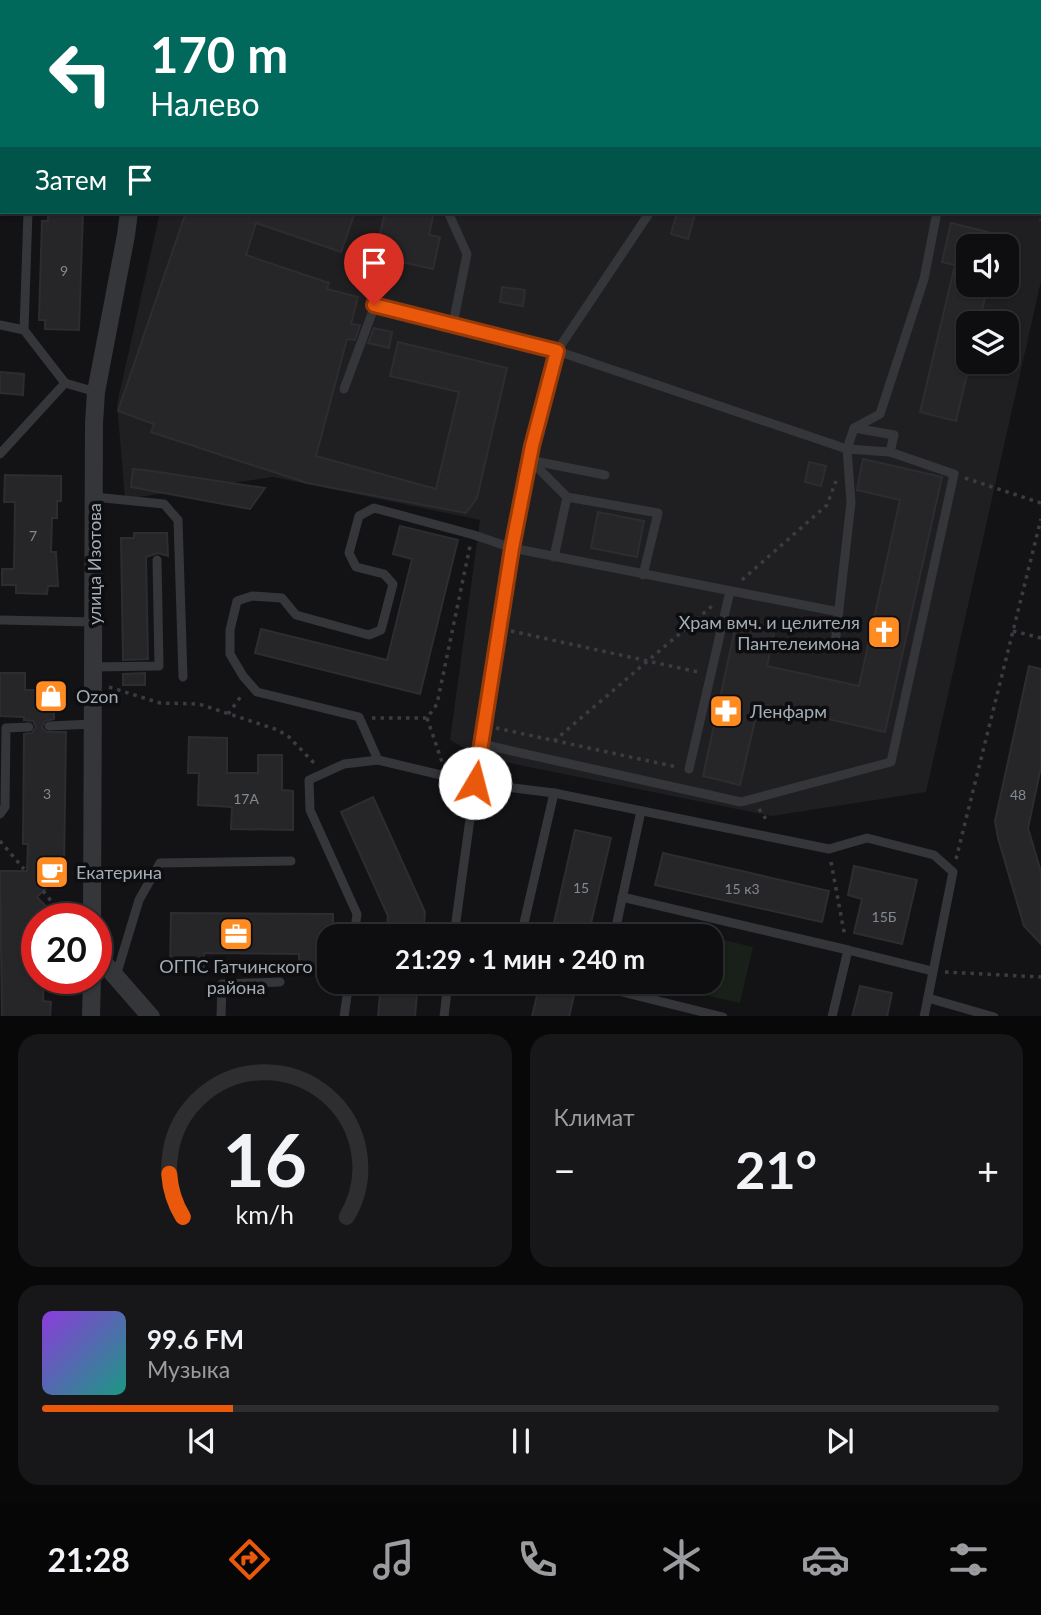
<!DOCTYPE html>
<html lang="ru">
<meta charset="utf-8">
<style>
body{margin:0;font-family:Lato,sans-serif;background:#171719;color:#f1f3f6;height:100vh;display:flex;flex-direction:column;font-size:26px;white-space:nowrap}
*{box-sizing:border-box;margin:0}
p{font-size:23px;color:#9b9c9f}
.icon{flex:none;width:38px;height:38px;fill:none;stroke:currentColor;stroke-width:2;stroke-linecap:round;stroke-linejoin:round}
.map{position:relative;height:1016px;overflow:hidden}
.sheet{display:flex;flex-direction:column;gap:18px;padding:18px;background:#080809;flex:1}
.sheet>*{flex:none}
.top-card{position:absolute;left:0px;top:0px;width:1041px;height:214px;box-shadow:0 2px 5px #0004,0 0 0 2px #2e2e30;background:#00695c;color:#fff;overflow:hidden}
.buttons{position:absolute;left:956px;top:234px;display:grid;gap:14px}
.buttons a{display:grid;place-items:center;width:63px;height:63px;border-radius:14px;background:#0e0e10;box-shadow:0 2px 5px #0004,0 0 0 2px #2e2e30;font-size:35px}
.speed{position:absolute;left:21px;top:903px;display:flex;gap:14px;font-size:35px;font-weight:700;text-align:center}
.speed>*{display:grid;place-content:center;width:91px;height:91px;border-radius:50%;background:#0e0e10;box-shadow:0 2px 5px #0004,0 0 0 2px #2e2e30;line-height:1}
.speed .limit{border:10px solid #d22;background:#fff;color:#111}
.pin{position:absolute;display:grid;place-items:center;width:60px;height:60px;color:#fff;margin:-72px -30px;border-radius:50% 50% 50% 0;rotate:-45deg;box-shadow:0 0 7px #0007}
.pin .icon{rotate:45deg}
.me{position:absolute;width:77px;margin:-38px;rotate:8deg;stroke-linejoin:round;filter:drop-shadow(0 0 5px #0008)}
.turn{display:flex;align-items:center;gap:24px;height:147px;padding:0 35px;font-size:32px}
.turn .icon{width:91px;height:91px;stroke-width:2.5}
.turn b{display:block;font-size:49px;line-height:60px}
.then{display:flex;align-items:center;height:66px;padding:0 35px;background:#0003;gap:14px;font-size:26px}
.big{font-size:52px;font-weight:700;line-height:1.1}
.sheet .widget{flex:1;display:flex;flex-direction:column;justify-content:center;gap:10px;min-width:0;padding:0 24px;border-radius:21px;background:#171719}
.sheet .dial{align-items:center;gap:0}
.dial svg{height:182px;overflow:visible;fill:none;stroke:#2e2e30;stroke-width:7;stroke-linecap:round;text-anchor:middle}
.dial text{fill:#f1f3f6;stroke:none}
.song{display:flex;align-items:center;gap:21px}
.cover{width:84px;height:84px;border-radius:10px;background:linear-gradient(135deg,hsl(270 70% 55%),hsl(170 70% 35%))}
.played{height:7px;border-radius:4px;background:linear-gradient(90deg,#ea580c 20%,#2e2e30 20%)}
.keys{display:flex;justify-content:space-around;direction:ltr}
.heat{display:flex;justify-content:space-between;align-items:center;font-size:38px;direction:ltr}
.sheet .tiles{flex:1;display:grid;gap:18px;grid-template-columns:1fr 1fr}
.widget:last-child{grid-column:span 2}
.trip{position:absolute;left:317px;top:924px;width:406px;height:70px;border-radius:21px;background:#0e0e10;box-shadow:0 2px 5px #0004,0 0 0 2px #2e2e30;font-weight:700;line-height:70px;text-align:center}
.dock{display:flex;height:112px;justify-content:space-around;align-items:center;background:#060606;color:#9b9c9f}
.dock .icon{width:49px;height:49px}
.dock .selected{color:#ea580c}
.dock b{font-size:32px;color:#f1f3f6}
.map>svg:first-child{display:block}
</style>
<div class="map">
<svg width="1041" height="1017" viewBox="0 0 1041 1017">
<rect width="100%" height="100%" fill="#131315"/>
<path fill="#1f1f22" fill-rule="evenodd" d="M208,0H1041V281L926,792L772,816L479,757L450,740L480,520L273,477L125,499L117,404L160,212H1040V2H207ZM968,247H1006V285H968ZM968,324H1006V362H968Z"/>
<g fill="#192019">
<polygon points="653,923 708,936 650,936"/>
<polygon points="711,937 753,947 740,1003 649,982 710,982"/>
</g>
<g fill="#262629" stroke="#2d2d31" stroke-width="2">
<polygon points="48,212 83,212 79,330 45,329 45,320 39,320 42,221 48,221"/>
<polygon points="186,212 355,212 341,252 256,223 246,255 329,283 327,289 358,297 351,324 360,325 355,340 347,339 316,456 436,489 459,392 390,376 398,342 507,368 477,498 466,513 307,483 151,432 154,424 118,411"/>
<polygon points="385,212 434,212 429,235 440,237 433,269 375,256"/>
<polygon points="677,212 695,214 688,239 671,234"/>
<polygon points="951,223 1000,235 997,247 968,247 968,285 988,285 979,324 968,324 968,362 970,362 956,421 920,412 955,265 942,262"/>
<polygon points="502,287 525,290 523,306 500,302"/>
<polygon points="374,328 392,332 389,348 368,343"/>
<polygon points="0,372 24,374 23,395 0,393"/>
<polygon points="863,459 942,477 885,732 759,703 740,785 703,776 737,620 775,628 767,666 859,686 900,500 857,490"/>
<polygon points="809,462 826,466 821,486 805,482"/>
<polygon points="133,469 145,470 265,488 250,509 131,487"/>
<polygon points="5,475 61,476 61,501 57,501 57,518 52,518 51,552 56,552 58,586 48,586 47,594 16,593 16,585 2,585 2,569 14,569 15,502 4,502"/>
<polygon points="598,512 644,521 637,557 591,548"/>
<polygon points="400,526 458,540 420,694 255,653 261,629 387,660 412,559 393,554"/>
<polygon points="134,533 167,533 168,556 158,553 146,557 148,659 123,660 121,538 134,538"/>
<polygon points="1029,666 1041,669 1041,767 1028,828 1041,872 1041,944 1024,926 998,838 995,821"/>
<polygon points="0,673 25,673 25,690 54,690 54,719 45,721 42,727 46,732 66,732 64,867 58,867 58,877 37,897 58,919 37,919 37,978 44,978 43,1001 51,1002 50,1017 2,1017 0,871 27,871 28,844 23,844 24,734 32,733 36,727 33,721 24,720 24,717 0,716"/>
<polygon points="145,673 145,685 123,685 123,674"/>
<polygon points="189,737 227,738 227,773 258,773 258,755 282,755 282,790 293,791 293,830 231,829 232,807 198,805 199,773 188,773"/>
<polygon points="373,797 425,912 423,936 386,936 388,916 341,812"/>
<polygon points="575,830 611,838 588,936 551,936"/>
<polygon points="663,853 829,891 822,922 655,885"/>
<polygon points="854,866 917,880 902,944 854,933 862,899 848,895"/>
<polygon points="171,913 333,914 333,936 329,936 329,970 299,970 299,954 204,953 204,969 170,968"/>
<polygon points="381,982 418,982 415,1017 378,1017"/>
<polygon points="540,982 577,982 569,1017 532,1017"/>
<polygon points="860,986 892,993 887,1017 852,1017"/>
</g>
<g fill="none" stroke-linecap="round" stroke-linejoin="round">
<g stroke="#393d41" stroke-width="3.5" stroke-dasharray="3.5 5" stroke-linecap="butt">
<polyline points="896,2 897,0"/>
<polyline points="916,2 917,0"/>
<polyline points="1036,2 1037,0"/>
<polyline points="1036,212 1041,220"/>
<polyline points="965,478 1041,503"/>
<polyline points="742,580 827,505 836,481"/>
<polyline points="511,631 698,672"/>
<polyline points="1013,631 1041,638"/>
<polyline points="109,687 160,703 199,704 278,730 289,737 315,764"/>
<polyline points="228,714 242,695"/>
<polyline points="372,718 427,718 437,704 470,546"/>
<polyline points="427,718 442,762"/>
<polyline points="496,728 677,767"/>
<polyline points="554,741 712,606"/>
<polyline points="759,809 768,822"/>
<polyline points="0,841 24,869"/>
<polyline points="956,859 1041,519"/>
<polyline points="831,862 845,937"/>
<polyline points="43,891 66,919"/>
<polyline points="945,972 1041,977"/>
</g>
<g stroke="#34363a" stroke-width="9">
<polyline points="675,0 683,2"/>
<polyline points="505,2 506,0"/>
<polyline points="576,2 576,0"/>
<polyline points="737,2 737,0"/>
<polyline points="0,108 2,107"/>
<polyline points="28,212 24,330 65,383 96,392"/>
<polyline points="448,212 467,254 453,324 557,351 650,212"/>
<polyline points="0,325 24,330"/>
<polyline points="344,389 375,305 453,324"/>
<polyline points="854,428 894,435 890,452 847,449 854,428 880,414 924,279 937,212"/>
<polyline points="0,454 65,383"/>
<polyline points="529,460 605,475"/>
<polyline points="531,461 567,497"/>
<polyline points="94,497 164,504 178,520 183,677"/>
<polyline points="554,557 567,497 658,513 643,575"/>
<polyline points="0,620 94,622"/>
<polyline points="93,667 159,666 157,560"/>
<polyline points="49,726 93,724"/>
<polyline points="481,744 741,802 891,762 954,474 890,452"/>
<polyline points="378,760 359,717 257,692 243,676 230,654 230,630 237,601 252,596 282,598 296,615 369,635 381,630 393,584 384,574 356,567 349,553 359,516 374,508 474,535 512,548 839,612"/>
<polyline points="689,769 730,591"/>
<polyline points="0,814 5,807 6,728 29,727"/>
<polyline points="622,897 848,950"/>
<polyline points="354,936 357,914 310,810 309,780 344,764 378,760 475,783 554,793 829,849 867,838 934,855 953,872 924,1017"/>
<path d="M454,936C476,773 498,610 531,448C538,415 549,383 557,351L847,449L851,502L835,644"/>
<polyline points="521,936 554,793"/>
<polyline points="614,936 641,811"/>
<polyline points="116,976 139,900 160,863 291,861"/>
<polyline points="610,982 614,990 723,1017"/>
<polyline points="928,998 994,1017"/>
<polyline points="221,1017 222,984 280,982"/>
<polyline points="344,1017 349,982"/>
<polyline points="444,1017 448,982"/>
<polyline points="832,1017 848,950 932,971"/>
</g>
<g stroke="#34363a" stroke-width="18">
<polyline points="111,0 112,2"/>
<polyline points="92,919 94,423 96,392 126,235 129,212"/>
<polyline points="96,954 151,1017"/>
<polyline points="91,1017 92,978"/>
</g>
</g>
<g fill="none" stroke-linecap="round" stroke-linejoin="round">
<g stroke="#983908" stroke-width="18">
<polyline id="route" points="374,305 557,351 532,446 512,548 475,783"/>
</g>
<use href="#route" stroke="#ea580c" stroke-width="12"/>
</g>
<defs>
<g id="church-square" transform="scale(1.75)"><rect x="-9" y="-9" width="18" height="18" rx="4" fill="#ff8b21" stroke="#0e0e10"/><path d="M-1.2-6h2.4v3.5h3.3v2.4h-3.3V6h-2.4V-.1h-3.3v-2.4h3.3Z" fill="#fff"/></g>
<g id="shop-square" transform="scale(1.75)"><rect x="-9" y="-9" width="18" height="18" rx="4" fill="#ff8b21" stroke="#0e0e10"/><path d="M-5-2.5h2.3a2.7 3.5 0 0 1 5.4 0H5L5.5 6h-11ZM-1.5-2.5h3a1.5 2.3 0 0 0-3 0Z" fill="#fff"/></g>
<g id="pharmacy-square" transform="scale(1.75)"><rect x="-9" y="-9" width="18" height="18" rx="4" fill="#ff8b21" stroke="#0e0e10"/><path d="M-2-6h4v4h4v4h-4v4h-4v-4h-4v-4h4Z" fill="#fff"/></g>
<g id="cafe-square" transform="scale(1.75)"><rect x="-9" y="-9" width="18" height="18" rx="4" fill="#ff8b21" stroke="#0e0e10"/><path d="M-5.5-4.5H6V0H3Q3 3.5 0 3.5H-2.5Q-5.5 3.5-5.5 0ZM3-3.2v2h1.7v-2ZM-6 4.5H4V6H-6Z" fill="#fff"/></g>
<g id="office-square" transform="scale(1.75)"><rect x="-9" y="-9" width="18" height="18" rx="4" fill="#ff8b21" stroke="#0e0e10"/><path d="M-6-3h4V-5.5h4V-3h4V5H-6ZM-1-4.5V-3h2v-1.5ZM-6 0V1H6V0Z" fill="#fff"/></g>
</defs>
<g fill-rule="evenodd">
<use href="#church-square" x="884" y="632"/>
<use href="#shop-square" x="51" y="696"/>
<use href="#pharmacy-square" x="726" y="711"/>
<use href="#cafe-square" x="52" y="872"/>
<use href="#office-square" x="236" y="934"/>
</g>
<g text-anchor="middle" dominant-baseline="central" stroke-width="7" stroke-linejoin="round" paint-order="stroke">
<g font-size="14" fill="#838a92">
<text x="64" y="270">9</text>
<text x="33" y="535">7</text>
<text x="47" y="793">3</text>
<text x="1018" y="794">48</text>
<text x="246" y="798">17А</text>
<text x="581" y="887">15</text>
<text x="742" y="888">15 к3</text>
<text x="884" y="916">15Б</text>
</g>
<g font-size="18" fill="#a3adb6" stroke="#0e0e10">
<text transform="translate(94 564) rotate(-90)">улица Изотова</text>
</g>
<g font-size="18" fill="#a3adb6" stroke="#0e0e10" text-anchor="start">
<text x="860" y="622" text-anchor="end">Храм вмч. и целителя<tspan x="860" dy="21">Пантелеимона</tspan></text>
<text x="76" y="696">Ozon</text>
<text x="750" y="711">Ленфарм</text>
<text x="76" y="872">Екатерина</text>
<text x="236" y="966" text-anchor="middle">ОГПС Гатчинского<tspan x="236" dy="21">района</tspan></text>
</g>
</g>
</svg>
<div class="buttons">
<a><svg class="icon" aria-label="sound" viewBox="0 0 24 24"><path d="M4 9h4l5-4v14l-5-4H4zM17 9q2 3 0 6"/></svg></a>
<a><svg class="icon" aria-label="layers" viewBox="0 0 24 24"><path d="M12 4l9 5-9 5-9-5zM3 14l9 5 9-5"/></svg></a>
</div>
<div class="speed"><div class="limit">20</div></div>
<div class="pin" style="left:374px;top:305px;background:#d93025"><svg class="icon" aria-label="arrive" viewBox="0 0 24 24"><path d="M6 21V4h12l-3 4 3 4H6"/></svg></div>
<svg class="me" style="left:475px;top:783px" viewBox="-20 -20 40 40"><circle r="19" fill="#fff"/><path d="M0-13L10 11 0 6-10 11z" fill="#ea580c"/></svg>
<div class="trip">21:29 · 1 мин · 240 m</div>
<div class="top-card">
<div class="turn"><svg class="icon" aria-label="left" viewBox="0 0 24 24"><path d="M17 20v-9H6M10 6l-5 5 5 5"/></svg><div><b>170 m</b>Налево</div></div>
<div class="then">Затем<svg class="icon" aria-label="arrive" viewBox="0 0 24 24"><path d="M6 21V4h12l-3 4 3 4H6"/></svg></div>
</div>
</div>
<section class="sheet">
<div class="tiles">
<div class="widget dial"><svg viewBox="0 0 100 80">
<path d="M14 69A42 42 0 1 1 86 69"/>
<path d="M14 69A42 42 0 0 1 8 50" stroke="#ea580c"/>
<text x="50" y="56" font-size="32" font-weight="700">16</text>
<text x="50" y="72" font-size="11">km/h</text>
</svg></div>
<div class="widget"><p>Климат</p>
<div class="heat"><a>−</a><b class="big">21°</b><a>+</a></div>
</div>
<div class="widget">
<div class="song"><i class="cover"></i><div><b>99.6 FM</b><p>Музыка</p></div></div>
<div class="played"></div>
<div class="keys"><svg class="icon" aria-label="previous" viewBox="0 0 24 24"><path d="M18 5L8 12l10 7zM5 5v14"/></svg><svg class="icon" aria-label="pause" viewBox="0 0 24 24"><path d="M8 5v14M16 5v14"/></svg><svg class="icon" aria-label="next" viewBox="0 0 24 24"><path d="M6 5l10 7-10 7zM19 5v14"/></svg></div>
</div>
</div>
</section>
<nav class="dock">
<b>21:28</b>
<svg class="icon selected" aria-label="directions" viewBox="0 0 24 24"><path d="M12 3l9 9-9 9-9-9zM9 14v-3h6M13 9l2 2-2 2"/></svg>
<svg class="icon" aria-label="music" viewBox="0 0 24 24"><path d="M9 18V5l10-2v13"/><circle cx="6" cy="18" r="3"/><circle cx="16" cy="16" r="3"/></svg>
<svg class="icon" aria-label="phone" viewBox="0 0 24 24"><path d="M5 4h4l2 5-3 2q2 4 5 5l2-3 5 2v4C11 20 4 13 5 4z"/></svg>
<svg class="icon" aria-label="climate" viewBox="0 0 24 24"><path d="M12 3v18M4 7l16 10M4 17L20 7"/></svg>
<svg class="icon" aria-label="car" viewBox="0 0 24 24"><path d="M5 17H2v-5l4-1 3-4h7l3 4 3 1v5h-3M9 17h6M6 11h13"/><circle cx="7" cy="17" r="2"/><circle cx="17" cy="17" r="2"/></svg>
<svg class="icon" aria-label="filters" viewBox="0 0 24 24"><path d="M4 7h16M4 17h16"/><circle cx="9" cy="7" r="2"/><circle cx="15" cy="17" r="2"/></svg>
</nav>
